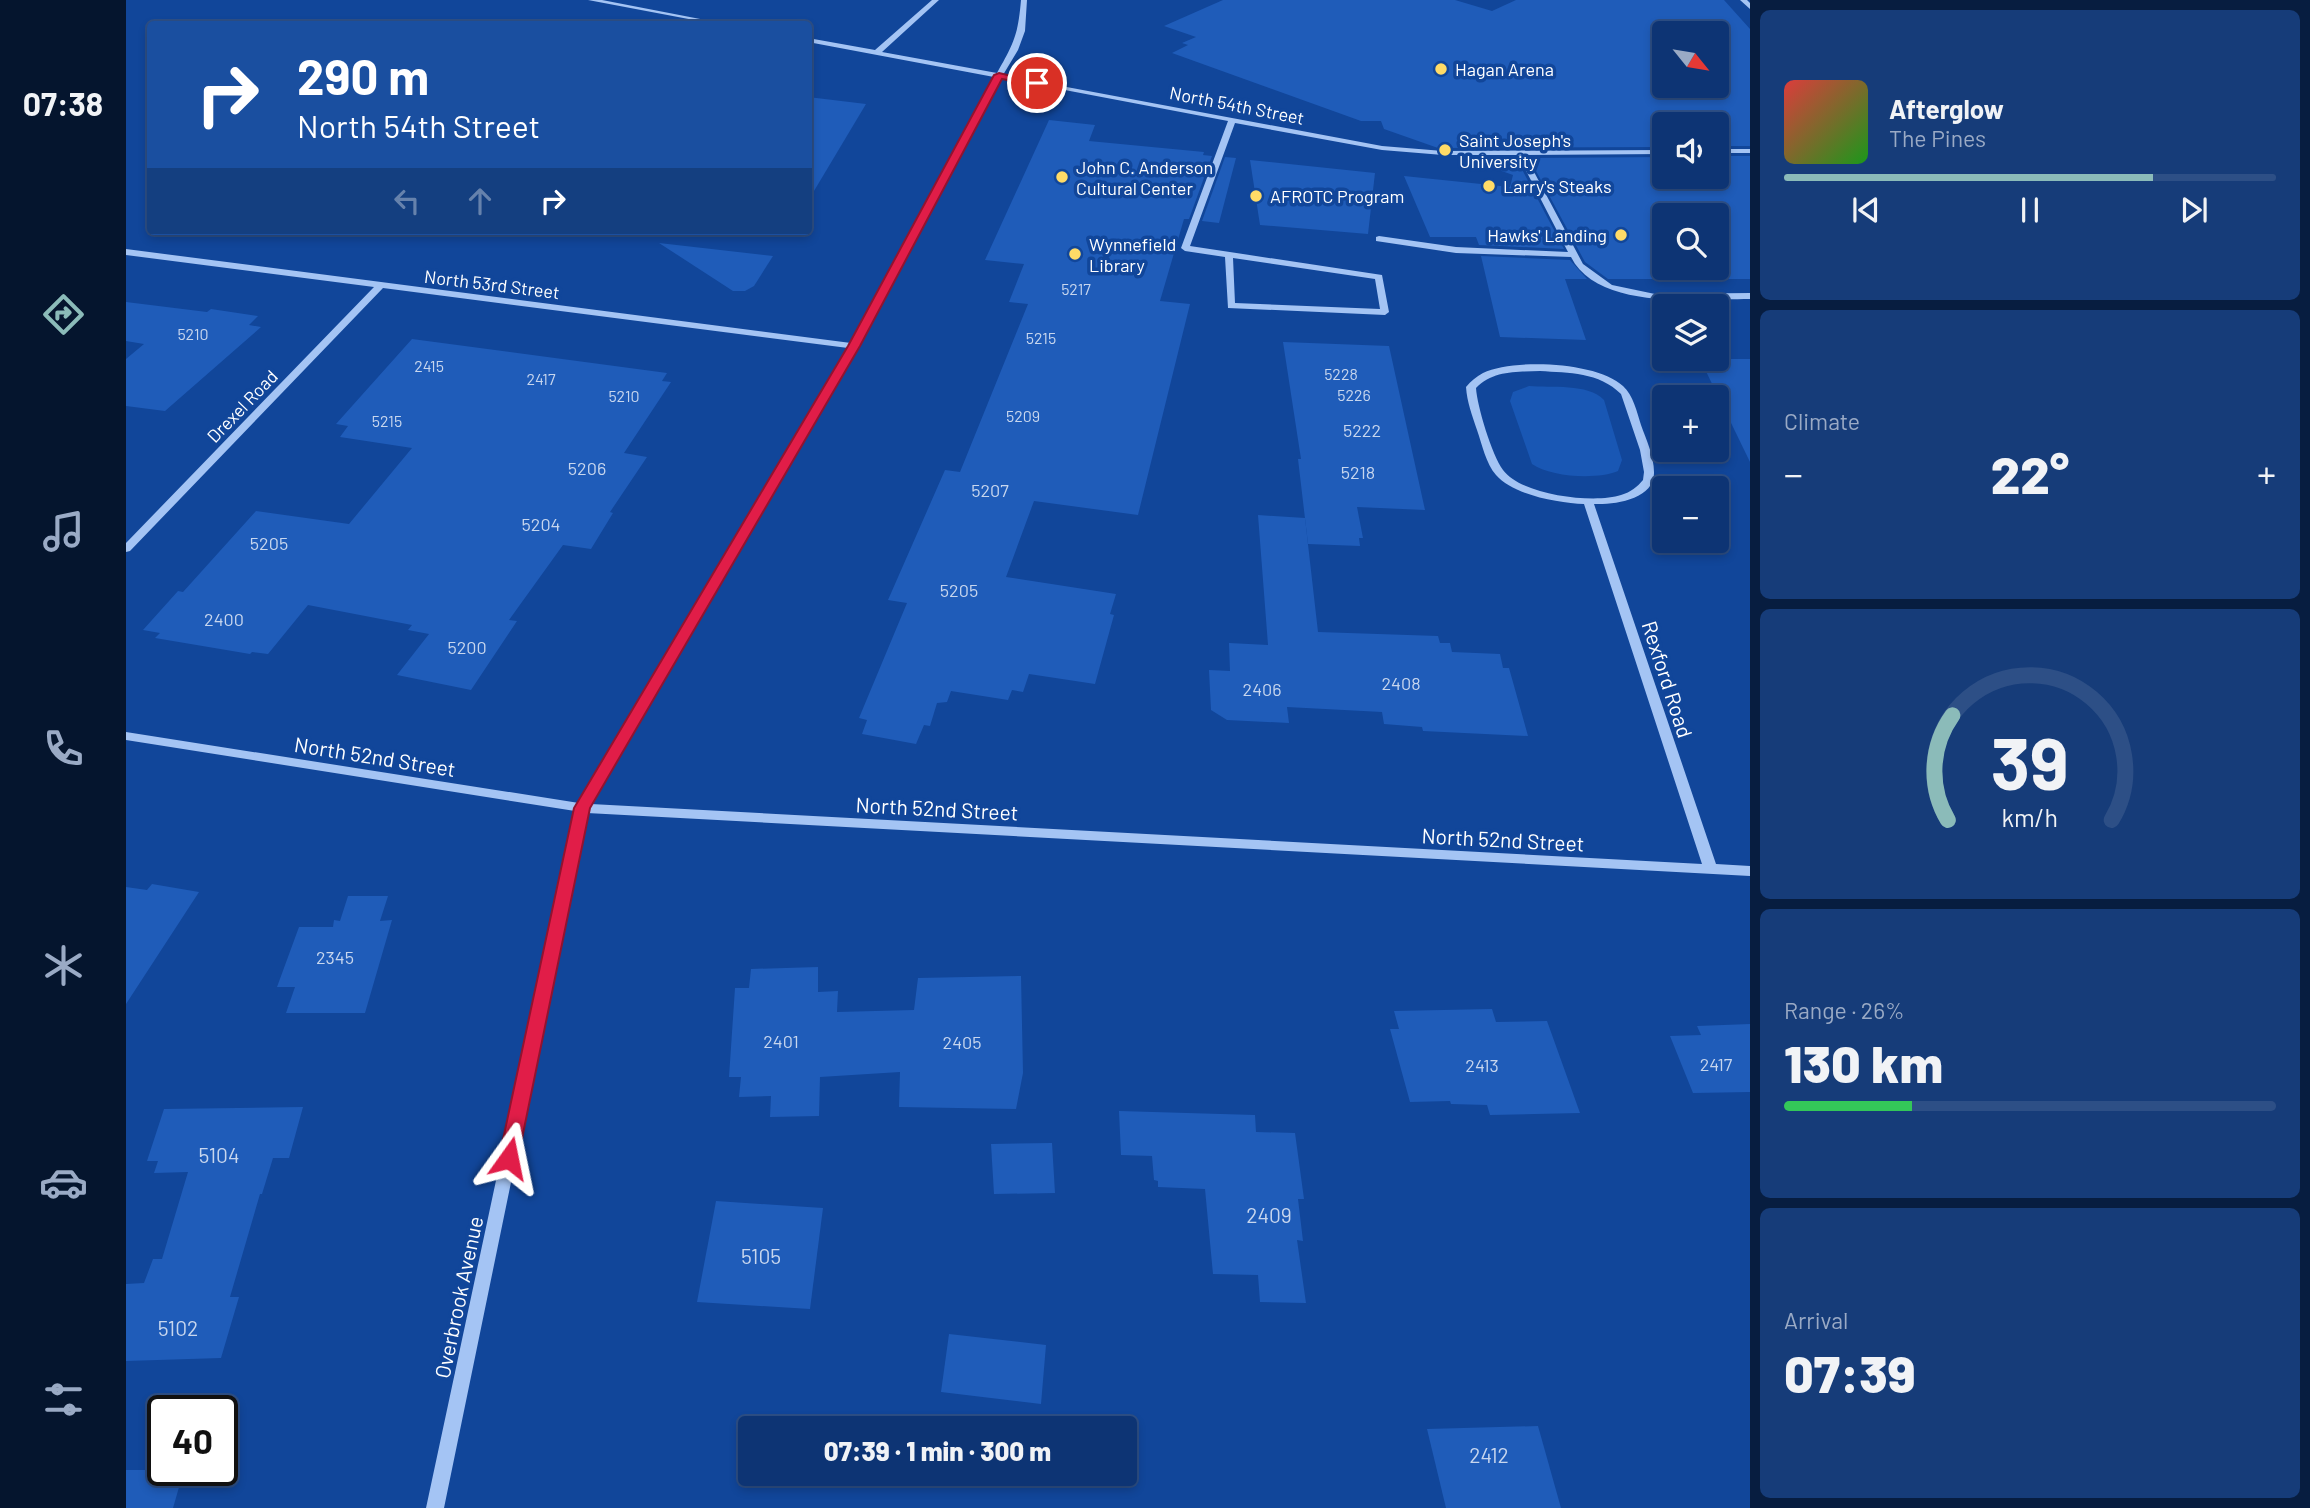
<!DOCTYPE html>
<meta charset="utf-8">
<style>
body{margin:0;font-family:Barlow,sans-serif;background:#163c79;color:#f1f3f6;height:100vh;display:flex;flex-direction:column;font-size:26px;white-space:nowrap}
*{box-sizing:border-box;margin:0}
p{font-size:23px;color:#9aaac5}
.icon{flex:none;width:38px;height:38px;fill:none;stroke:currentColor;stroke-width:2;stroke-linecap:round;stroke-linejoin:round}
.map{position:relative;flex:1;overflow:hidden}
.sheet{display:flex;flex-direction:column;gap:10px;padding:10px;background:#071d40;width:560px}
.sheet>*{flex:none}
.top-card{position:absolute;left:21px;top:21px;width:665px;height:214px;border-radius:7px;box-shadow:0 4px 10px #0003,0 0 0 2px #2d4f86;background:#1a4fa0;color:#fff;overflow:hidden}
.needle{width:46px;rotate:120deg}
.fabs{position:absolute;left:1526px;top:21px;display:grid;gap:14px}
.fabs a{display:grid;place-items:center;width:77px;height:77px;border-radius:7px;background:#0d3474;box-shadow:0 4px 10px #0003,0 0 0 2px #2d4f86;font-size:35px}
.speed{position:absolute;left:21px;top:1395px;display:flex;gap:14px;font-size:35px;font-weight:700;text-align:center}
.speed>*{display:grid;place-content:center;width:91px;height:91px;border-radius:50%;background:#0d3474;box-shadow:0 4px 10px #0003,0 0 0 2px #2d4f86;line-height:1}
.speed .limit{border:4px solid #111;border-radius:10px;background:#fff;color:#111}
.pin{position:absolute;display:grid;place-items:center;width:60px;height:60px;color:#fff;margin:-30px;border:4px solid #fff;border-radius:50%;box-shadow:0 2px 7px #0007}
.me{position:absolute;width:77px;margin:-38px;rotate:12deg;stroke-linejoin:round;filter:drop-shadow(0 0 5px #0008)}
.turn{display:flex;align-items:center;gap:24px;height:147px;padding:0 35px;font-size:32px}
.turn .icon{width:91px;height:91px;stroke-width:2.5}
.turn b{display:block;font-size:49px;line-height:60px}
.lanes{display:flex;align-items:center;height:66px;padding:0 35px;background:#0003;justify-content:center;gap:35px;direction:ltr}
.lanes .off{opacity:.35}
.big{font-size:52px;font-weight:800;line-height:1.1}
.sheet .widget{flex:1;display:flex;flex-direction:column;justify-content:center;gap:10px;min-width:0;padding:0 24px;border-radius:10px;background:#163c79}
.sheet .dial{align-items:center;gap:0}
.dial svg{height:182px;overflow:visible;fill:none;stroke:#2d4f86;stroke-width:7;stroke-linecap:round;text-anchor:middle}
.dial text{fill:#f1f3f6;stroke:none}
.song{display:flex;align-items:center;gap:21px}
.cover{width:84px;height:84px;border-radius:10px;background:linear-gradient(135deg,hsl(0 70% 55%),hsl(120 70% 35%))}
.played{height:7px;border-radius:4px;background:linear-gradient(90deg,#8bbbb9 75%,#2d4f86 75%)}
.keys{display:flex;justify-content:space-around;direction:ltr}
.heat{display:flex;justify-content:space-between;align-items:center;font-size:38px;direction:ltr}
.charge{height:10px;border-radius:5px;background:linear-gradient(90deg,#34c759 26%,#2d4f86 0)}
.trip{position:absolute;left:612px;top:1416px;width:399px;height:70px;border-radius:7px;background:#0d3474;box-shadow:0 4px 10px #0003,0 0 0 2px #2d4f86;font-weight:800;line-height:70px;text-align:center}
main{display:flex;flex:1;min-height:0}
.tabs{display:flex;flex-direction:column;width:126px;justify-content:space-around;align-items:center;background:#05152e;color:#9aaac5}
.tabs .icon{width:49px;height:49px}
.tabs .active{color:#8bbbb9}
.tabs b{font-size:32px;color:#f1f3f6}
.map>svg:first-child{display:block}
</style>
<main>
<nav class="tabs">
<b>07:38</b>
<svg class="icon active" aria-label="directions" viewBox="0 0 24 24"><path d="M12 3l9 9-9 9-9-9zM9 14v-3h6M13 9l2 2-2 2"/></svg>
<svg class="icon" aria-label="music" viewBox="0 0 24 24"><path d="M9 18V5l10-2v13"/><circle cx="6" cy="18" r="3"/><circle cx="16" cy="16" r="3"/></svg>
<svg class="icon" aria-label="phone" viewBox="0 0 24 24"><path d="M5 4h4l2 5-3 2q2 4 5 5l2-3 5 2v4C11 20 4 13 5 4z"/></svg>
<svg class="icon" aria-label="climate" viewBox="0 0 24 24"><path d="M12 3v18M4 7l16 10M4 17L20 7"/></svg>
<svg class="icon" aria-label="car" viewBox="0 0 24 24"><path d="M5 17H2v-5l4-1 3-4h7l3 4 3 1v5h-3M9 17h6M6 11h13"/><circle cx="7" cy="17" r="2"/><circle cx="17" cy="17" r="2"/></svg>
<svg class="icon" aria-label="filters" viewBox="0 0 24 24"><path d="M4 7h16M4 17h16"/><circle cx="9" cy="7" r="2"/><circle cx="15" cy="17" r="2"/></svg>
</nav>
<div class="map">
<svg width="1624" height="1508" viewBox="0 0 1624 1508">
<rect width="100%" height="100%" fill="#11469a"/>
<path fill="#1957b4" d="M1403,386C1425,388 1462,383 1478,400L1496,460L1492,471C1471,480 1424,477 1406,464L1384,401L1387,392Z"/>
<g fill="#1f5cb9" fill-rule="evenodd">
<path d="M1097,0H1329L1366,11L1390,0H1598L1624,29V146H1591V124H1538V147L1312,148L1258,129L1255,121H1235L1046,53L1062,45L1056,43L1070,37L1038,26ZM1538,33H1591V86H1538Z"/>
<polygon points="682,97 740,104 682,201"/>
<polygon points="923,120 969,125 963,141 1078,152 1077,155 1086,156 1063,219 1058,219 1034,301 1064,304 1012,515 908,501 880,577 990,594 984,614 988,615 969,684 903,674 897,692 886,690 882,700 825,691 821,702 811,703 804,726 798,725 790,744 736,734 741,720 733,718 781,603 762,600 819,470 834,472 902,304 883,302 898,264 859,260"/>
<path d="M1591,156H1624V279H1482L1459,262L1403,158L1538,157V177H1591ZM1538,215H1591V268H1538Z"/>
<polygon points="1099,157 1110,158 1093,223 1076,221"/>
<polygon points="1339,158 1390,158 1438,249 1353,245 1350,237 1304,237 1278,176 1384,187 1387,175"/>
<polygon points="1124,160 1249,173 1242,234 1134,225"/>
<polygon points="533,243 647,256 628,286 619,291 607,291"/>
<polygon points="1355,256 1444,260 1461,279 1439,279 1460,340 1374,337"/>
<polygon points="0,302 81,312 85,309 132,316 123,325 135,327 39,411 0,406 0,359 18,344 0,341"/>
<polygon points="286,339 541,373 536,381 545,382 498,453 521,457 484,512 487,513 465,549 437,545 383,620 391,621 345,690 271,675 303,634 282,630 286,625 182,605 142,654 126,652 124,654 29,638 34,633 17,630 52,591 57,592 130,511 223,524 286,448 214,437 222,426 210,424"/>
<polygon points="1157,342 1263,346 1299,510 1231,507 1237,538 1233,538 1234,546 1182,544 1172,459 1175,459"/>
<polygon points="1574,359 1624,359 1624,462"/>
<polygon points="1132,515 1179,518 1192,632 1312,636 1314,643 1324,643 1326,652 1374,654 1377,668 1383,668 1402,736 1297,731 1296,727 1258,724 1256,712 1161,707 1163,723 1101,720 1085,710 1083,670 1104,671 1103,643 1142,645"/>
<polygon points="26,884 73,892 0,1004 0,887 21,890"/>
<polygon points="222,896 262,896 254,921 266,920 239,1013 160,1013 169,987 151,987 173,927 207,927 208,920 214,921"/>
<polygon points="692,967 692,992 712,991 711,1012 788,1010 792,978 895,976 897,1073 890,1109 773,1107 774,1072 694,1077 693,1116 644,1117 645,1096 613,1097 615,1077 603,1077 609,988 623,988 625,969"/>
<polygon points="1366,1009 1370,1022 1421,1021 1454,1113 1364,1115 1361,1105 1325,1104 1324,1101 1284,1102 1264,1029 1273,1029 1268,1011"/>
<polygon points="1624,1024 1624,1092 1567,1093 1544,1036 1575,1035 1571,1026"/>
<polygon points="177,1107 163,1158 147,1158 136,1194 134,1194 104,1297 113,1297 95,1358 0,1361 0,1284 18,1283 27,1259 36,1259 62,1172 28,1173 32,1161 21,1161 38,1109"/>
<polygon points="993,1111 1129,1115 1130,1132 1169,1133 1178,1199 1172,1199 1177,1241 1171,1240 1180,1303 1134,1302 1132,1275 1087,1274 1079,1189 1032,1187 1032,1181 1028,1180 1026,1156 995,1155"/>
<polygon points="926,1143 929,1193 868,1194 865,1144"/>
<polygon points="590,1201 697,1208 684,1309 571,1302"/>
<polygon points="823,1334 920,1345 915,1404 815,1392"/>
<polygon points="1412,1426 1435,1508 1320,1508 1301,1429"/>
<polygon points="0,1470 58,1470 47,1508 0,1508"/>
</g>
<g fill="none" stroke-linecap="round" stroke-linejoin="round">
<g fill="#a4c4f4" fill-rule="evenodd">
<polygon points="462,0 476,0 600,24 589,24"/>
<path d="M806,0H813L756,52L871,73C888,43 892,35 895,0H901L899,31L892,50L877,75L1256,146L1317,151L1538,150V154L1399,155L1457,264L1486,285L1529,294L1624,293V299C1574,299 1472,311 1445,257L1330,253L1250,241V237L1253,236L1330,247L1442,252L1392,155H1317L1256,150L1109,123L1064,246L1256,275L1263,312L1259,315L1102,308L1099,257L1059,251L1055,248L1102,121L875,78L733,346L465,804L1576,864L1458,504C1433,503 1387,495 1370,475C1360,464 1356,444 1351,430C1346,415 1341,402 1340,387C1345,381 1350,377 1357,373C1388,358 1472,362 1497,386C1507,395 1511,412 1515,425C1520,439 1528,456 1528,472C1529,499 1489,505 1468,504L1590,864L1624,866V876L461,813L318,1508H300L449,811L0,740V732L453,803L722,348L257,288L4,551L0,552V543L248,287L0,255V249L725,343L868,77L682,42V38L749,50ZM1107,258L1249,279L1254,309L1109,303ZM1414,371C1443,373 1473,372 1495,394L1514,450L1518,472L1517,480C1511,487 1505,492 1495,495C1468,504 1395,495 1377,470C1366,455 1351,406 1350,388C1367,370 1391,372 1414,371Z"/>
<polygon points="1614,0 1621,0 1624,3 1624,9"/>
<rect x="1591" y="149" width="33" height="4"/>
</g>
</g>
<polygon fill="#e11d48" stroke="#92132f" stroke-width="2" points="873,73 916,83 911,86 876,79 734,346 464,808 392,1158 390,1164 383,1166 376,1164 373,1158 448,808 722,346 868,75"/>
<g fill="#ffdb67" stroke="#11469a" stroke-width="2.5">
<circle cx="1315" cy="69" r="7"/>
<circle cx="1319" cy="150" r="7"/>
<circle cx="936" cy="177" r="7"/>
<circle cx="1363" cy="186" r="7"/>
<circle cx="1130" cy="196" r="7"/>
<circle cx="1495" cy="235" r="7"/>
<circle cx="949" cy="254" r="7"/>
</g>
<g text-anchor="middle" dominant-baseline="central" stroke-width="7" stroke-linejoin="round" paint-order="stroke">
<g font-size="16" fill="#c7d6ee">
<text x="950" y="288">5217</text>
<text x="67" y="333">5210</text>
<text x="915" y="337">5215</text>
<text x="303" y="365">2415</text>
<text x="1215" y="373">5228</text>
<text x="415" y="378">2417</text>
<text x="1228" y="394">5226</text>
<text x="498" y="395">5210</text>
<text x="897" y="415">5209</text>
<text x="261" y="420">5215</text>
</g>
<g font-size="18" fill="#fff" stroke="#11469a" text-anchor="start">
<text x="1329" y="69">Hagan Arena</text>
<text x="1333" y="140">Saint Joseph's<tspan x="1333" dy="21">University</tspan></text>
<text x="950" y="167">John C. Anderson<tspan x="950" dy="21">Cultural Center</tspan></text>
<text x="1377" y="186">Larry's Steaks</text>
<text x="1144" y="196">AFROTC Program</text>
<text x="1481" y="235" text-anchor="end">Hawks' Landing</text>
<text x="963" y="244">Wynnefield<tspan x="963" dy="21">Library</tspan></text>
</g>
<g font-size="18" fill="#fff" stroke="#11469a">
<text transform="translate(1111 105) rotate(11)">North 54th Street</text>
<text transform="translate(366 284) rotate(7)">North 53rd Street</text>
<text transform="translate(116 406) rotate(-46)">Drexel Road</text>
</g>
<g font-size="18" fill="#c7d6ee">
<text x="1236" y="430">5222</text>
<text x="461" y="468">5206</text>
<text x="1232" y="472">5218</text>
<text x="864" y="490">5207</text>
<text x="415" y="524">5204</text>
<text x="143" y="543">5205</text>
<text x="833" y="590">5205</text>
<text x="98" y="619">2400</text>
<text x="341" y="647">5200</text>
<text x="1275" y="683">2408</text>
<text x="1136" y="689">2406</text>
<text x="209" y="957">2345</text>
<text x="655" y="1041">2401</text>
<text x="836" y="1042">2405</text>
<text x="1590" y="1064">2417</text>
<text x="1356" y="1065">2413</text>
</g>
<g font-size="21" fill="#fff" stroke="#11469a">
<text transform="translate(1542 679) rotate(72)">Rexford Road</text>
<text transform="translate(249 756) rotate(9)">North 52nd Street</text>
<text transform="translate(811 808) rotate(3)">North 52nd Street</text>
<text transform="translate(1377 839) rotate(3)">North 52nd Street</text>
<text transform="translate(332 1297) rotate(-78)">Overbrook Avenue</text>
</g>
<g font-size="21" fill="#c7d6ee">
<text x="93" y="1154">5104</text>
<text x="1143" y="1214">2409</text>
<text x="635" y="1255">5105</text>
<text x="52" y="1327">5102</text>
<text x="1363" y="1454">2412</text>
</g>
</g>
</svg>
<div class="fabs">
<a><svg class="needle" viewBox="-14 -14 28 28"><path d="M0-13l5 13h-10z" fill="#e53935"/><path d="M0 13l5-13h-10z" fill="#9aaac5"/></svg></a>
<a><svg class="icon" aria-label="sound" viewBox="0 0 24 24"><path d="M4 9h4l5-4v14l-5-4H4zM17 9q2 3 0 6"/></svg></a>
<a><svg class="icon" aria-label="search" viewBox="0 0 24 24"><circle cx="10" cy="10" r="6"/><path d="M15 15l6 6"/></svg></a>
<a><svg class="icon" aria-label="layers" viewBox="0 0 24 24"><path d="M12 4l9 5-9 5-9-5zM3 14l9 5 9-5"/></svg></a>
<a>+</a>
<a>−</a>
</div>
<div class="speed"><div class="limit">40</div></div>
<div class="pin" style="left:911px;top:83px;background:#d93025"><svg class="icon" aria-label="arrive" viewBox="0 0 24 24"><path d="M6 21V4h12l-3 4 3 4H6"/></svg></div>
<svg class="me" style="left:383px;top:1158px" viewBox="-20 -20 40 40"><path d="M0-17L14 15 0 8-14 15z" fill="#e11d48" stroke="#fff" stroke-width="4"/></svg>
<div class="trip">07:39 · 1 min · 300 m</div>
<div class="top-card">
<div class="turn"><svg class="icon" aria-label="right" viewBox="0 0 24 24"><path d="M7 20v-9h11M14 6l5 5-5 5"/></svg><div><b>290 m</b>North 54th Street</div></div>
<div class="lanes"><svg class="icon off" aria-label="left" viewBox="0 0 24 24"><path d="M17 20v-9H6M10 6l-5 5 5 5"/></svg><svg class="icon off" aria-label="ahead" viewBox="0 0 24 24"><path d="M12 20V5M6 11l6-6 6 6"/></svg><svg class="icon" aria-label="right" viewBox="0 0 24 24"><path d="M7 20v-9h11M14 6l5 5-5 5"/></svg></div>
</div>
</div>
<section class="sheet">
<div class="widget">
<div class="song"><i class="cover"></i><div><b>Afterglow</b><p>The Pines</p></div></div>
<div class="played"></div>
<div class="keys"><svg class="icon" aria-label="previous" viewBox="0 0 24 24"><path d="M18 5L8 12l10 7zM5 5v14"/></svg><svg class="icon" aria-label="pause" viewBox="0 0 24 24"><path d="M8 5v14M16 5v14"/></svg><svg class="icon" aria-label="next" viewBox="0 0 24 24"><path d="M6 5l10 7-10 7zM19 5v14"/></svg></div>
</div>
<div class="widget"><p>Climate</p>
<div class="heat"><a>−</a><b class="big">22°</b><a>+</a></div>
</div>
<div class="widget dial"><svg viewBox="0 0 100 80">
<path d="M14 69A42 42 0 1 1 86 69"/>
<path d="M14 69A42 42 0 0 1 16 23" stroke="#8bbbb9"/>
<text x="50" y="56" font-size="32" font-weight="700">39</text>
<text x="50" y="72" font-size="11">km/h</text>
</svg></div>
<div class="widget"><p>Range · 26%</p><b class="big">130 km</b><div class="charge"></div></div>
<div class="widget"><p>Arrival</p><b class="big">07:39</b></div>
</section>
</main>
